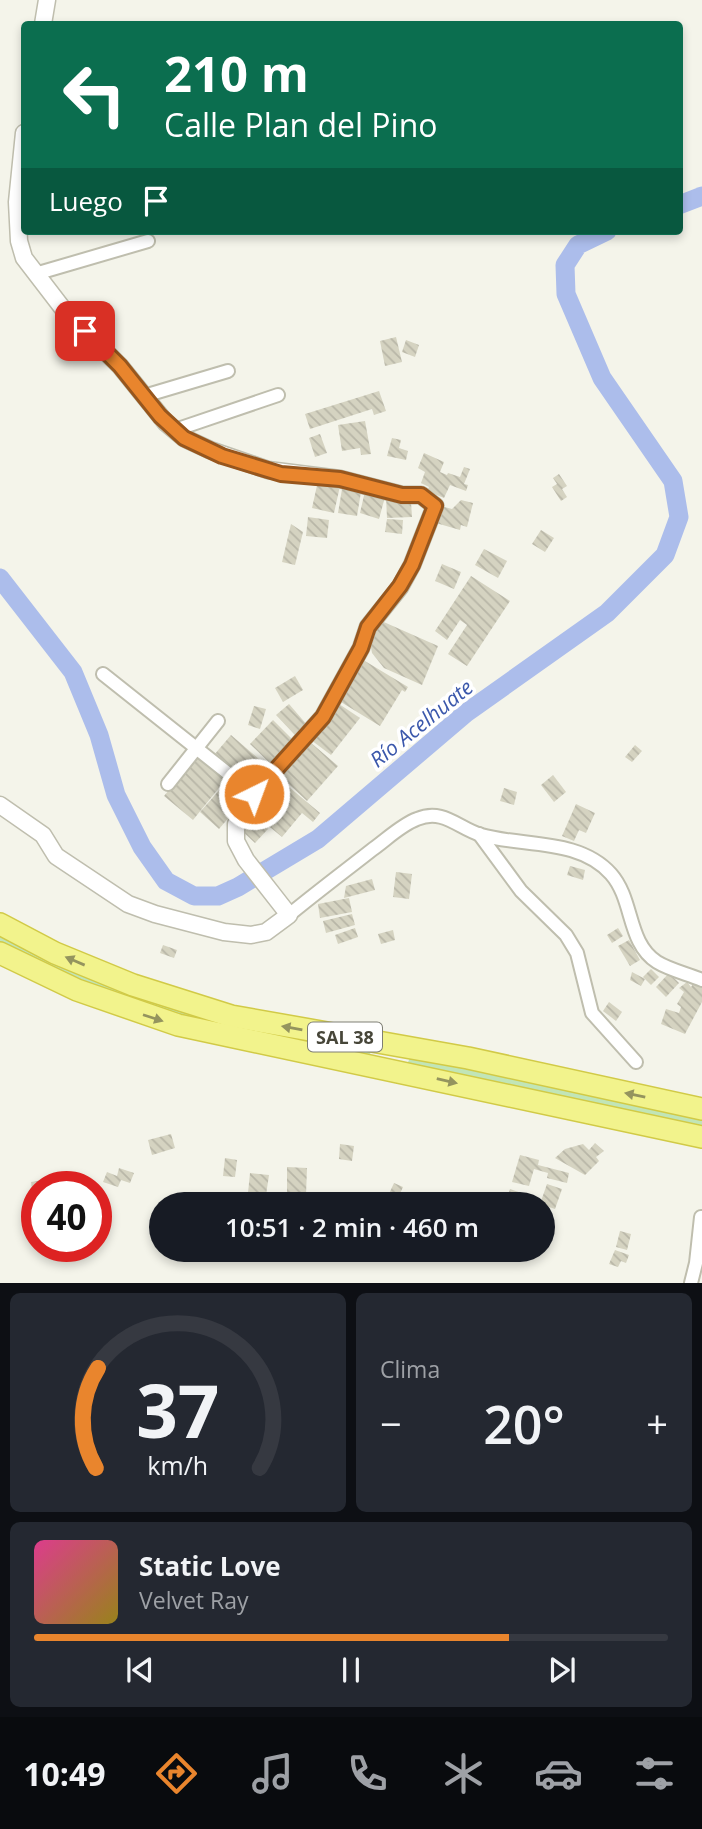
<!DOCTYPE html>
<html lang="es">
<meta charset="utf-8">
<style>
body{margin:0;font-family:"Open Sans",sans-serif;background:#242831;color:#f1f3f6;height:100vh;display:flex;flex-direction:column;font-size:26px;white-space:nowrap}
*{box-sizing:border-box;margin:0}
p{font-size:23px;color:#9ea1a6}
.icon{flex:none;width:38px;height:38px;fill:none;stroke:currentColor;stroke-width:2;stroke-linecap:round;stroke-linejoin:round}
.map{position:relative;height:1283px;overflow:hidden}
.side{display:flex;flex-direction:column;gap:10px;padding:10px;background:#0d0f14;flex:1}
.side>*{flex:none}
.top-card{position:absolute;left:21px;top:21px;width:662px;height:214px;border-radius:7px;box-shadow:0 4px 10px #0003;background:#0b6e4f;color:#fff;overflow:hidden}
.speed{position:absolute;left:21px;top:1171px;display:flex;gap:14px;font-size:35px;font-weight:700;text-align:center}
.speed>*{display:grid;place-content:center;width:91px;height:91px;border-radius:50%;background:#171b24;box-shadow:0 4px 10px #0003;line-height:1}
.speed .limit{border:10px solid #d22;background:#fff;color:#111}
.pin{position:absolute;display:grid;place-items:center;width:60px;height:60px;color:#fff;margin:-30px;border-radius:14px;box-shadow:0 4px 10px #0006}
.me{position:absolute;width:77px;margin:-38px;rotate:42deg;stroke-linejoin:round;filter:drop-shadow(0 0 5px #0008)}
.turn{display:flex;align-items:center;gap:24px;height:147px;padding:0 28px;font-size:32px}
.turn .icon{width:91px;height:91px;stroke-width:2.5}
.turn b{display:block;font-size:49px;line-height:60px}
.then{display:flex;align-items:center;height:66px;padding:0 28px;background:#0003;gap:14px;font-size:26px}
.big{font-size:52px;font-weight:600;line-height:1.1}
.side .card{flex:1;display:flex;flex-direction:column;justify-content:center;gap:10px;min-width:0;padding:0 24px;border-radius:10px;background:#242831}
.side .dial{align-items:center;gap:0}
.dial svg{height:182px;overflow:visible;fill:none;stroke:#363941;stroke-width:7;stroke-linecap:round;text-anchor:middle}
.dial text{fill:#f1f3f6;stroke:none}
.song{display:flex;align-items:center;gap:21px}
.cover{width:84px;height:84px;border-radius:10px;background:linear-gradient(135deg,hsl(330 70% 55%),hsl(50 70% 35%))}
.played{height:7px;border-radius:4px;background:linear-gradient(90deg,#e9852d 75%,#363941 75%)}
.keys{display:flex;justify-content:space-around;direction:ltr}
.heat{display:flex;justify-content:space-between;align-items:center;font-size:38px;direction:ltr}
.side .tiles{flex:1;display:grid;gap:10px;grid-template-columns:1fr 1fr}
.card:last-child{grid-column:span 2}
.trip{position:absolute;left:149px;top:1192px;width:406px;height:70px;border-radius:35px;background:#171b24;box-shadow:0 4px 10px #0003;font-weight:600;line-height:70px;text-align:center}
.tabs{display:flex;height:112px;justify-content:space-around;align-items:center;background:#090b0e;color:#9ea1a6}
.tabs .icon{width:49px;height:49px}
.tabs .on{color:#e9852d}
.tabs b{font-size:32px;color:#f1f3f6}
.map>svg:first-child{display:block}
</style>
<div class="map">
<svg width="702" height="1283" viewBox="0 0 702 1283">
<defs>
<pattern id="building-back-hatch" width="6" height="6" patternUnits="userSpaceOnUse" patternTransform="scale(1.75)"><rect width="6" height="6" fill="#d5d3c1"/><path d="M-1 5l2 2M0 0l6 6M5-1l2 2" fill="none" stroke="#b8b6a7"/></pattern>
</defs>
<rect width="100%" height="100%" fill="#f4f4ea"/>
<g fill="#c1e5b7">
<polygon points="0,931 43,953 371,1048 370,1055 132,1005 0,946"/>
<polygon points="412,1054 702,1115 702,1131 407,1064"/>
</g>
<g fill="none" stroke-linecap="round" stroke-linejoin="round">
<g stroke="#acbdeb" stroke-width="19">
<polyline points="679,205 702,196"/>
<polyline points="0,578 73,672 99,735 116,795 142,847 166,881 194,896 218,896 238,887 318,839 466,713 607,613 665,555 679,517 673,481 602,378 566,294 565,265 578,245 607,231"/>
</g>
</g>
<g fill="url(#building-back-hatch)">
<polygon points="396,337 402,362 385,366 380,341"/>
<polygon points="406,340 419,345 415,357 402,352"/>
<polygon points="379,391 386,411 374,415 372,409 310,429 305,414"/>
<polygon points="365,421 371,454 361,455 360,448 342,451 338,425"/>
<polygon points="320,434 327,453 315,457 309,438"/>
<polygon points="392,438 401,440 399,448 408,451 406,460 387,456"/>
<polygon points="424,453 444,462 440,472 447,475 448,473 460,477 464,467 470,469 464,484 468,485 466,491 450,485 444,498 427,491 429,487 421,483 425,472 418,468"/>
<polygon points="559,474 567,486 562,489 567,497 561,501 552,487 557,484 553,478"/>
<polygon points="318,481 340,486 334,513 312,508"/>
<polygon points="342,489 361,492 357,516 338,513"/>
<polygon points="365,491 385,497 379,519 360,513"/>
<polygon points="386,496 411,502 412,517 387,518"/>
<polygon points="461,500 473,503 467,527 461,525 460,530 436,523 441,506 452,509"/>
<polygon points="308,517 329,520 327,538 306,536"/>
<polygon points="387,519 403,520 402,534 385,532"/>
<polygon points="291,524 303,532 295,565 282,562"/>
<polygon points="541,530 554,538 545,552 532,544"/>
<polygon points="484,549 507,561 498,578 475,565"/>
<polygon points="442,564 461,572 454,589 435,581"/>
<polygon points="471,576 510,601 467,666 448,654 467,625 460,620 447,640 435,631"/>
<polygon points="377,619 438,646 422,685 384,668 372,653 369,637"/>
<polygon points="360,658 408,687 405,692 402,690 380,726 336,699"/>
<polygon points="295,676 303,690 283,702 275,688"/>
<polygon points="289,704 308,726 296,736 276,715"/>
<polygon points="339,704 360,718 331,755 311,740"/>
<polygon points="254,706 266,709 260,729 248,725"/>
<polygon points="273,720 295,742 273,766 250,744"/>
<polygon points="231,735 267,766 250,786 214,755"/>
<polygon points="310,742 338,766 307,801 280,776"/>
<polygon points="635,745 642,751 632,762 625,757"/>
<polygon points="199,754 227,778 193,820 164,796"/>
<polygon points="553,775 566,792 554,802 541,785"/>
<polygon points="277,777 320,813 313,822 302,813 282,837 249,810"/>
<polygon points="229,779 248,795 219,829 200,812"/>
<polygon points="504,788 517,792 514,805 500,801"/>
<polygon points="576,804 595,813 586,833 579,830 574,841 562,836"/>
<polygon points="253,814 268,829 255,843 239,828"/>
<polygon points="570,866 585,870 583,880 567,875"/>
<polygon points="396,872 412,874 409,899 393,897"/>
<polygon points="372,879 375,890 344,898 346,886"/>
<polygon points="349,898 352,912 320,918 318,904"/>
<polygon points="352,914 355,925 326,933 323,921"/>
<polygon points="355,928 358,937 338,944 335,935"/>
<polygon points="618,928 623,936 612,943 607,935"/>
<polygon points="393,930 395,940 381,944 378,934"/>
<polygon points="629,940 640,960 630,966 618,946"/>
<polygon points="163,945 177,950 174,958 160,953"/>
<polygon points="651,969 659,977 651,985 643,977"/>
<polygon points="632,972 645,979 641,986 630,980"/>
<polygon points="669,973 679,983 666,997 656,987"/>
<polygon points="696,980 702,983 702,1002 685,1034 661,1024 666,1009 679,1013 681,1007 677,1004 684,992 679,988 687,982 691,987"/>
<polygon points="609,1002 622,1012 616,1021 603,1011"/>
<polygon points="171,1134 175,1148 152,1155 148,1140"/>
<polygon points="595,1143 604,1151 596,1157 599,1161 585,1175 555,1158 565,1149 583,1144 589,1150"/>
<polygon points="340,1144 354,1146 352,1161 339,1159"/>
<polygon points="520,1155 539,1160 538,1165 569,1173 567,1183 547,1178 548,1173 534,1169 529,1186 512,1182"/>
<polygon points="225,1158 237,1160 235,1177 223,1176"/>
<polygon points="287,1167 307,1168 306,1195 287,1195"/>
<polygon points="119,1168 134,1173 130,1183 121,1180 118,1187 103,1182 107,1172 117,1176"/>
<polygon points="250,1173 269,1175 266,1195 248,1193"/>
<polygon points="56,1178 57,1186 37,1186 37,1200 34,1201 31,1182"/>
<polygon points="394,1183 403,1187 397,1200 388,1196"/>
<polygon points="547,1184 562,1189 555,1209 540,1204"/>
<polygon points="510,1189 527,1195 524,1204 505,1204"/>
<polygon points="620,1231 631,1234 627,1250 616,1247"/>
<polygon points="615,1250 629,1255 626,1263 621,1261 618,1267 609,1264"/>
</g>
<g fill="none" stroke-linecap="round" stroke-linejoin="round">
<g stroke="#bfbeae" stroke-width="16">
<g id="minor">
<polyline points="35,274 148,241"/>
<polyline points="144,396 228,371"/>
<polyline points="175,430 278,395"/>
<polyline points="103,674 254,794"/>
<polyline points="168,784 218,721"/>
<polyline points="479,834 521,891 566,935 577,953 592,1013 636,1062"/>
<path d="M289,915C317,892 345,871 373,849C387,839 401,825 417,819C443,808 458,828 481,835C523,847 579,838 611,874C634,900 627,943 657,962C670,970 688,974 702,980"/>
<polyline points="691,1283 696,1263 701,1217"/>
</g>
</g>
<g stroke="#bfbeae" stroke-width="19">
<g id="tertiary">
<polyline points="43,24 47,0"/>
<polyline points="0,805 43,835 56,856 128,904 155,914 224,932 251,935 266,932 289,915 246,860 236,841 236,824 254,794 323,717 361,648 368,627 400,587 412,565 435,506 421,495 402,495 340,479 268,470 210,450 184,438 166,423 120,366 67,314 24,258 19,241 17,202 24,133"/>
</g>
</g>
<g stroke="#d1ca47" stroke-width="24">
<g id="trunk">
<polyline points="0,924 55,953 133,985 231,1016 468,1058 702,1109"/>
<polyline points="0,953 77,990 178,1025 702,1137"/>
</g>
</g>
<use href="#minor" stroke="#fff" stroke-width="12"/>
<use href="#tertiary" stroke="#fff" stroke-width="16"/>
<use href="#trunk" stroke="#f2f38c" stroke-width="21"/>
</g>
<defs><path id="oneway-solid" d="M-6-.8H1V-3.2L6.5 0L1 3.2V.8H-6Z" transform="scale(1.75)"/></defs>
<g fill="#94945e">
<use href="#oneway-solid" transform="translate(75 961) rotate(-157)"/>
<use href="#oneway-solid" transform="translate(153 1018) rotate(18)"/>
<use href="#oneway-solid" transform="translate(292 1028) rotate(-170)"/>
<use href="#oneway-solid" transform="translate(447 1081) rotate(13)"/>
<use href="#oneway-solid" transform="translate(635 1095) rotate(-168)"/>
</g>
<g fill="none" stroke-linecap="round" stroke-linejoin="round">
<g stroke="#97561d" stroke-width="18">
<polyline id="route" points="85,331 120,366 160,416 184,438 222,456 281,474 340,479 402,495 421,495 435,506 412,565 400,586 368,627 361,648 323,717 254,794"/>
</g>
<use href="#route" stroke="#e9852d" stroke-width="12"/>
</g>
<g text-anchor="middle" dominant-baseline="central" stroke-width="7" stroke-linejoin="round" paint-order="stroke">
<rect fill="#fff" stroke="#7e7e74" stroke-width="2" x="308" y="1022.5" width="74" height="29" rx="5"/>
<g font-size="18" font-weight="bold" fill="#474639">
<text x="345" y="1037">SAL 38</text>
</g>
<g font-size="21" font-style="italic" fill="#3a57ab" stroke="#fff">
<text transform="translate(421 723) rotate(-39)">Río Acelhuate</text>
</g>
</g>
</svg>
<div class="speed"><div class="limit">40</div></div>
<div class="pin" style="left:85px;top:331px;background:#d93025"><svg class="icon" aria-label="arrive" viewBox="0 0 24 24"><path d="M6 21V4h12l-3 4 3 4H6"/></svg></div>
<svg class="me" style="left:254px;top:794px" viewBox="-20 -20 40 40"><circle r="17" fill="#e9852d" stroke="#fff" stroke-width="3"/><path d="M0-11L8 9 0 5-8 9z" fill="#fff"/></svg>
<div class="trip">10:51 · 2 min · 460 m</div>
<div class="top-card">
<div class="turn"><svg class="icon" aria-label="left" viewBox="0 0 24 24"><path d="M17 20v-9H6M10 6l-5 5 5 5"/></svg><div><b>210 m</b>Calle Plan del Pino</div></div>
<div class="then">Luego<svg class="icon" aria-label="arrive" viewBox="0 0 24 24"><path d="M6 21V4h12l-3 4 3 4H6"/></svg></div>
</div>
</div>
<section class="side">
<div class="tiles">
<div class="card dial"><svg viewBox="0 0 100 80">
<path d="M14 69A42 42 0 1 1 86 69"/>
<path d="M14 69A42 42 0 0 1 15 25" stroke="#e9852d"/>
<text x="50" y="56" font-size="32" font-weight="700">37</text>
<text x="50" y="72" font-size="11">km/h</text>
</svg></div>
<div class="card"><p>Clima</p>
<div class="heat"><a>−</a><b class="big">20°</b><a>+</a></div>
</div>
<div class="card">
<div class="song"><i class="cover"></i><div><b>Static Love</b><p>Velvet Ray</p></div></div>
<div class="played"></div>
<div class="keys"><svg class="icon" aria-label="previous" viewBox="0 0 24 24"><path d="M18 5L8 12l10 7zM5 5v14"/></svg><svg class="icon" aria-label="pause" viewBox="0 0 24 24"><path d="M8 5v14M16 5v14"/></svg><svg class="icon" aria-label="next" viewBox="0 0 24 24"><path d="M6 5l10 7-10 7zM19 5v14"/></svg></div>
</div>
</div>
</section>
<nav class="tabs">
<b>10:49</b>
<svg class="icon on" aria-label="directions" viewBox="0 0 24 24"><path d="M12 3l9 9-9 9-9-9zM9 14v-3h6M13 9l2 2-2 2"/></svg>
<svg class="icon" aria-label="music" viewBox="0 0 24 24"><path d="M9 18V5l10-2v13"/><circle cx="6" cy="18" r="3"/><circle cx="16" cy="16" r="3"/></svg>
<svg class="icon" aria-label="phone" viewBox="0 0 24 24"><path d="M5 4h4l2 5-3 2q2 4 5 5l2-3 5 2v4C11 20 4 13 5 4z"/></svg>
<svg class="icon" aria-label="climate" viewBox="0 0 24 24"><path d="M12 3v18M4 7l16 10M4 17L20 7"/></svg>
<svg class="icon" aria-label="car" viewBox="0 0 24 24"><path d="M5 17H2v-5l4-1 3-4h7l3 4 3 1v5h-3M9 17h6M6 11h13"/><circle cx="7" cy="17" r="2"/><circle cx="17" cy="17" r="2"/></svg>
<svg class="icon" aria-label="filters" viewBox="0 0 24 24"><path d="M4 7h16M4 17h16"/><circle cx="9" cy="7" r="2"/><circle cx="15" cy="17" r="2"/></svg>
</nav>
